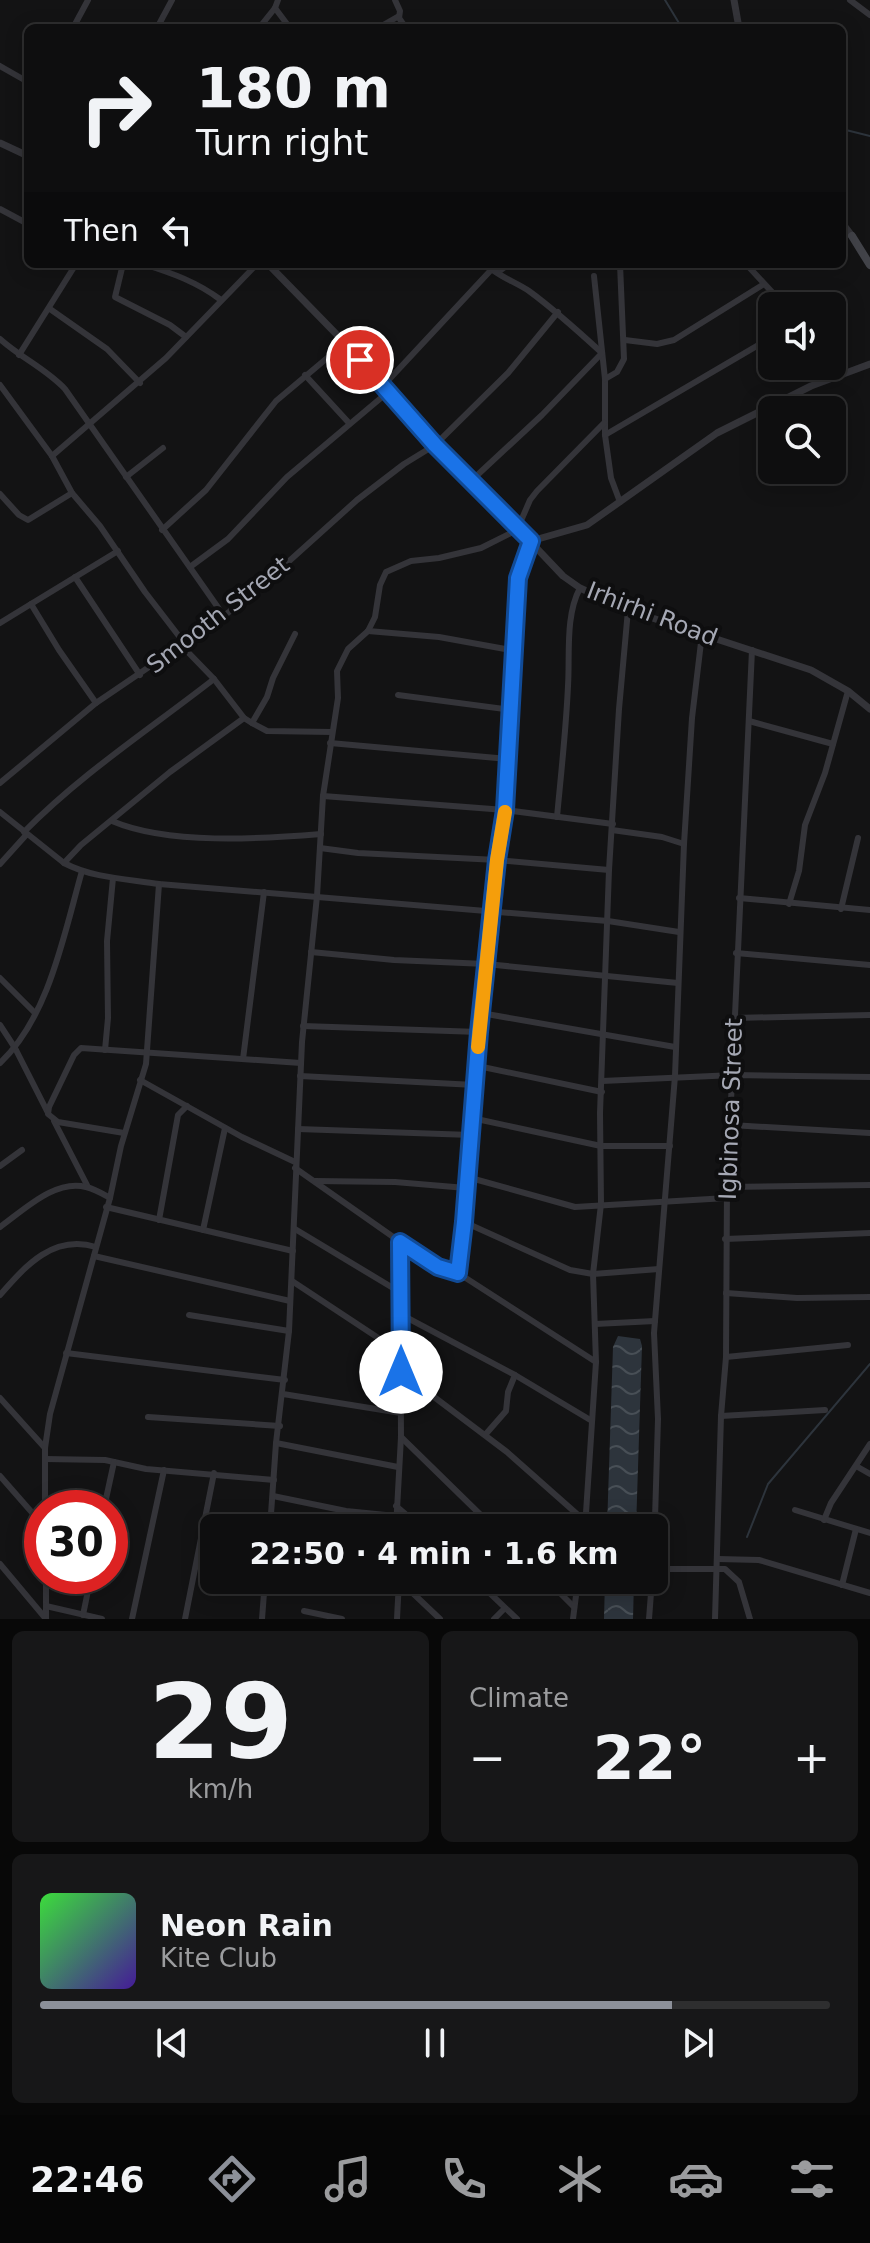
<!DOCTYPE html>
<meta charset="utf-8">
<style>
body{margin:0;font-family:"DejaVu Sans",sans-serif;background:#171718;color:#f1f3f6;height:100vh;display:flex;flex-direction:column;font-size:30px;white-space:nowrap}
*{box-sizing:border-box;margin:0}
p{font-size:26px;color:#9b9c9e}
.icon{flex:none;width:44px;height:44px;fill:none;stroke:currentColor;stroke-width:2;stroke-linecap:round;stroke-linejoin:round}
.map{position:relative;height:1619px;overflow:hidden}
.details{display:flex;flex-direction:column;gap:12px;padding:12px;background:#080808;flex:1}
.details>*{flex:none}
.top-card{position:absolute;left:24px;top:24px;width:822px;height:244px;border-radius:12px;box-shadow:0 4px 20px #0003,0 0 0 2px #2e2e2f;background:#0e0e0f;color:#f1f3f6;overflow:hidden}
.buttons{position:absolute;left:758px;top:292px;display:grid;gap:16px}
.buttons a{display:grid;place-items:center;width:88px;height:88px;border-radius:12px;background:#0e0e0f;box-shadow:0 4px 20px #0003,0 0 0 2px #2e2e2f;font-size:40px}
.speed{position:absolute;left:24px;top:1490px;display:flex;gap:16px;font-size:40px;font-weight:700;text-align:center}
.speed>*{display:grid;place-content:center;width:104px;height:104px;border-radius:50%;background:#0e0e0f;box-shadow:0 4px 20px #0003,0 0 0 2px #2e2e2f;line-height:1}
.speed .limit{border:12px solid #d22;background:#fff;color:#111}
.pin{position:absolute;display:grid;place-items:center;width:68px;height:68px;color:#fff;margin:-34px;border:4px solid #fff;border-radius:50%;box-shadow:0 2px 8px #0007}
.me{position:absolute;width:88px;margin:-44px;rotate:0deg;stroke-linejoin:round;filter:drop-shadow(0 0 6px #0008)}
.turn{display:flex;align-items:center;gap:28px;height:168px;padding:0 40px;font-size:36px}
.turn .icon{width:104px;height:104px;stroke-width:2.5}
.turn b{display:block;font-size:56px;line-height:68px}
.then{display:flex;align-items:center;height:76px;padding:0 40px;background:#0003;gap:16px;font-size:30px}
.big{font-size:60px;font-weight:600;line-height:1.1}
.details .widget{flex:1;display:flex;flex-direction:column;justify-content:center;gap:12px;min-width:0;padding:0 28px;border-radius:12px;background:#171718}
.details .dial{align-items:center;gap:0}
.dial b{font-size:104px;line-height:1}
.song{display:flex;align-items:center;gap:24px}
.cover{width:96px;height:96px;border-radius:12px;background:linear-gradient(135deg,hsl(120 70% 55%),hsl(260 70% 35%))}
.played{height:8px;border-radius:4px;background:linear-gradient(90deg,#8c9099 80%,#2e2e2f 80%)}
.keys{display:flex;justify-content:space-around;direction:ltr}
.heat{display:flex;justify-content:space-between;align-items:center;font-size:44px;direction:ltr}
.details .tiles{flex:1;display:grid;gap:12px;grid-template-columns:1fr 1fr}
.widget:last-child{grid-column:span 2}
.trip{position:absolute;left:200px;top:1514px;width:468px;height:80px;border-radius:12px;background:#0e0e0f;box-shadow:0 4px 20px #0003,0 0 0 2px #2e2e2f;font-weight:600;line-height:80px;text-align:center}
.dock{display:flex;height:128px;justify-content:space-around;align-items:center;background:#060606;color:#9b9c9e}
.dock .icon{width:56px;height:56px}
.dock .current{color:#8c9099}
.dock b{font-size:36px;color:#f1f3f6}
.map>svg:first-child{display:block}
</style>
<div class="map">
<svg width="870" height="1619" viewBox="0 0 870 1619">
<defs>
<pattern id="water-waves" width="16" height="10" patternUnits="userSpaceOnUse" patternTransform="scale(2)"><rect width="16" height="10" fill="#2d343c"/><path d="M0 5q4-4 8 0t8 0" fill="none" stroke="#484f56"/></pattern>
</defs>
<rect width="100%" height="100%" fill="#131314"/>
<g fill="url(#water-waves)">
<polygon points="618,1336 640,1339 642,1346 636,1528 607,1528 613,1347"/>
<polygon points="605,1580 634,1580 633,1619 604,1619"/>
</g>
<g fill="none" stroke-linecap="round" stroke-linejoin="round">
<g stroke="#2d343c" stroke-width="2">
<polyline points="665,0 682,28"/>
<polyline points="842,129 870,136"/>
<polyline points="747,1537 768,1484 870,1364"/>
</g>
<g stroke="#343439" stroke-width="6">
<polyline points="395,0 400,11 399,18 406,28"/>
<polyline points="850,0 870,15"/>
<polyline points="275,8 290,28"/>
<polyline points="73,28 88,0"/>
<polyline points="157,28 172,0"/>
<polyline points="259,28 275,8 278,0"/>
<polyline points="378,28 399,16"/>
<polyline points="0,66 28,82"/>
<polyline points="0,209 28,224"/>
<polyline points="123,264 115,297 170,325 186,337"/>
<path d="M143,264C172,273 197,282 221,300"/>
<polyline points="746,264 785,306"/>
<polyline points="498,272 509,264"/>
<polyline points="594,276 605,379 605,435 611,478 620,502"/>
<polyline points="50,309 107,349 140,383"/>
<path d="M0,339C21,358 45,368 65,389L224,616"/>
<polyline points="625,340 657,344 674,340 764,284"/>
<polyline points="19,355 76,264"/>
<polyline points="832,358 845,372"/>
<polyline points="305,375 349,423"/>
<polyline points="605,379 617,372 624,359 620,264"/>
<polyline points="0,385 52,456 72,493 100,526 145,592 185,644"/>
<polyline points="383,386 491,270"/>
<polyline points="605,435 772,337"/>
<polyline points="52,456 166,358 257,264"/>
<polyline points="126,477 163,448"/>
<path d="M472,480L542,415L602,353C578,331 555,310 529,291C516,282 495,275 486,264"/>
<polyline points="0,494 19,515 28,520 72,493"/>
<polyline points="162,530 206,490 276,401 345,343"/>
<polyline points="190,567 228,539 287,477 388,392"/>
<polyline points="75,577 140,675"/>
<polyline points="31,604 118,551"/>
<polyline points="0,623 31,604 59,650 96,703"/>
<polyline points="368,631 439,637 516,651"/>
<polyline points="398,695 512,710"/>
<polyline points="244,718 252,723 267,697 273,678 295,634"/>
<polyline points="749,721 833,744"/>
<polyline points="252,723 267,731 332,732"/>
<polyline points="330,743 508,759"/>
<polyline points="0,783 96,703 224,616 267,581 357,500 404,464 435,445 508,373 558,312"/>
<polyline points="323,796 505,810 613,824"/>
<path d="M0,812L64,863C92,878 127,879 159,884L608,921L679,932"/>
<path d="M557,817C561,774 566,730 568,686C570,655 565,616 580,588"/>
<path d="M112,821C168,845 260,839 321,834"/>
<polyline points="612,830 662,837 684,844"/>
<path d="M24,832C81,774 150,729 214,679"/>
<polyline points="320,848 358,853 497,860 609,870"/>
<polyline points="64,863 81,845 170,772 244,718 214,679 182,646"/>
<polyline points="0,864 27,834"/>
<polyline points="739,898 870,910"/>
<polyline points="789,904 799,871 805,825 825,773 848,691"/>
<polyline points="841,909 858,838"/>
<polyline points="311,952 394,960 486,964 678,983"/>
<polyline points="736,953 870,965"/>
<polyline points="0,978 35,1013"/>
<polyline points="481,1013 675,1047"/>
<polyline points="734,1018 870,1015"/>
<polyline points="0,1025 15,1048 48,1113"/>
<polyline points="303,1026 479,1032"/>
<polyline points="105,1050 108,1018 107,941 113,878"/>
<polyline points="243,1059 264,892"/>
<path d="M0,1063C49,1017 64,934 82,871"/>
<polyline points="478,1066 602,1092"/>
<polyline points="300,1076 475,1085"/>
<polyline points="140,1080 242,1137 295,1162"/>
<polyline points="602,1081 734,1075 870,1077"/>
<polyline points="472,1118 601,1146 670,1146"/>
<polyline points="54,1121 88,1187"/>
<polyline points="731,1125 870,1133"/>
<polyline points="298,1129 471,1135"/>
<polyline points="124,1133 58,1122 48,1114 49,1107 74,1055 81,1048 301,1063"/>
<polyline points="0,1166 22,1150"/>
<polyline points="295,1168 426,1260 458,1273 596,1362"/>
<polyline points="467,1177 575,1207 727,1198"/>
<polyline points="315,1181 395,1182 466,1188"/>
<polyline points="727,1187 870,1185"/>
<polyline points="106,1207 293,1251"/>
<polyline points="159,1220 178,1115 187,1106"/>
<polyline points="464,1222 570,1270 593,1274 659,1269"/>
<path d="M0,1227C24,1210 55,1179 86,1187C95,1189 103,1194 110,1198"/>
<polyline points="295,1229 398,1291"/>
<polyline points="203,1230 225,1128"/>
<polyline points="725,1239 870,1233"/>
<polyline points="94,1256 290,1301"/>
<polyline points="458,1273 464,1222 479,1032 497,860 505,810 518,578 523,558 531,541"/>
<polyline points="292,1281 401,1353"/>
<polyline points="726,1293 797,1298 870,1297"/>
<path d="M0,1295C26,1265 54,1234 96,1247"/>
<polyline points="400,1314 515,1375 592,1421"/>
<polyline points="189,1315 289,1331"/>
<polyline points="595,1324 655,1321"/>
<polyline points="66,1353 285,1380"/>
<polyline points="726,1357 848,1345"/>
<polyline points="401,1372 507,1452 586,1522"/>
<polyline points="283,1394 401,1413"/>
<polyline points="0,1398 45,1448"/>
<polyline points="721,1416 825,1410"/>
<polyline points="148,1417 280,1426"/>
<polyline points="485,1435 506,1411 508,1392 515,1375"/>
<polyline points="401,1437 494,1528"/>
<polyline points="276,1443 398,1467"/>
<polyline points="45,1459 105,1460 146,1469 274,1480"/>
<polyline points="856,1466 870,1474"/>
<polyline points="0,1476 42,1524"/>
<polyline points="273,1496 346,1511 396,1516"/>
<polyline points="396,1506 422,1528"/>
<polyline points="45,1508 45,1448 50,1414 110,1198 121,1146 146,1064 159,884"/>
<polyline points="104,1508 114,1462"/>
<polyline points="795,1510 870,1533"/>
<polyline points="824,1520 831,1503 870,1444"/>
<polyline points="270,1528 276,1443 289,1331 302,1042 317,896 323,796 338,698 337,671 348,649 368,631 375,617 380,585 386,572 411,561 439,558 481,548 517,530 530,500 537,491 604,423"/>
<polyline points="396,1528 401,1437 400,1242"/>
<polyline points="585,1528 596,1362 593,1274 601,1204 600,1113 609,870 619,709 628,610"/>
<polyline points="654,1552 658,1419 654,1333 675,1076 684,844 692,718 702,634"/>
<polyline points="718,1559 759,1560 870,1593"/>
<polyline points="0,1564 46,1619"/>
<polyline points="654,1569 725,1569 739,1582 750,1619"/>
<polyline points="46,1576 46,1619"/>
<polyline points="395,1580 400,1581 440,1619"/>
<polyline points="476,1580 517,1619"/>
<polyline points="547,1580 574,1607"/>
<polyline points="842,1585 856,1529"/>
<polyline points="46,1606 102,1619"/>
<polyline points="304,1611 342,1619"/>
<polyline points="83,1615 91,1576"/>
<polyline points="132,1619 164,1470"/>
<polyline points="185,1619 214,1473"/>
<polyline points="262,1619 265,1580"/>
<polyline points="397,1619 399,1580"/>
<polyline points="494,1619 505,1608"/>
<polyline points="573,1619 578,1580"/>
<polyline points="649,1619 652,1580"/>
<polyline points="715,1619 721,1416 726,1357 727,1187 752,650"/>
</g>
<g stroke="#343439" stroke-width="7">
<polyline points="734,0 739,28"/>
<polyline points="0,143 28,156"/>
<polyline points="842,223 852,236"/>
<polyline points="268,264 345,343 435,445 472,480 563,576 580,588 628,610 811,670 848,691 870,709"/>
<polyline points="531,541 587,525 717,433 811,386 870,364"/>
</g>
<polyline stroke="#424349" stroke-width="8" points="852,236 870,265"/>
</g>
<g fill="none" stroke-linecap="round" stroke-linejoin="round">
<g stroke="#114b97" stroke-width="20">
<polyline id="route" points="360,360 435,445 531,541 518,578 505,810 497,860 479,1032 464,1222 458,1273 438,1267 400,1242 401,1372"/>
</g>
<use href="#route" stroke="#1a73e8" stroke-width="14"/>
<polyline stroke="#f59e0b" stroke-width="14" points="478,1047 497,860 505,812"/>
</g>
<g text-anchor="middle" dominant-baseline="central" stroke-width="8" stroke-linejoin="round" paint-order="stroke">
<g font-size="24" fill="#a5a8b4" stroke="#0e0e0f">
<text transform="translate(652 614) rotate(21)">Irhirhi Road</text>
<text transform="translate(218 615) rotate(-38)">Smooth Street</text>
<text transform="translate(731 1109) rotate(-88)">Igbinosa Street</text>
</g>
</g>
</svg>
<div class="buttons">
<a><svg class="icon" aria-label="sound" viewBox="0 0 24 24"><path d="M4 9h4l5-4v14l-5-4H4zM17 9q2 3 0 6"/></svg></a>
<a><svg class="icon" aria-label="search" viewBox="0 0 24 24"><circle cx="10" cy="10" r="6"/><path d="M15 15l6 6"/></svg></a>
</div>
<div class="speed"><div class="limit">30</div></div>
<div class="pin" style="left:360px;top:360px;background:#d93025"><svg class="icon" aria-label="arrive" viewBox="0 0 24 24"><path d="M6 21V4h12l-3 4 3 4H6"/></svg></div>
<svg class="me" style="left:401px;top:1372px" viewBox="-20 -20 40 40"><circle r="19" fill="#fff"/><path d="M0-13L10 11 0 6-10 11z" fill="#1a73e8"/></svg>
<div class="trip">22:50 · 4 min · 1.6 km</div>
<div class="top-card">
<div class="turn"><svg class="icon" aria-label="right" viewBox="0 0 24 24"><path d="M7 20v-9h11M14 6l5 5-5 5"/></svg><div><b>180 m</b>Turn right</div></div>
<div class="then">Then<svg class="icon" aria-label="left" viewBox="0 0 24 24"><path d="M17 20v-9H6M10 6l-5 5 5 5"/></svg></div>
</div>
</div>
<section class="details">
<div class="tiles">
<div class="widget dial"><b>29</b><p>km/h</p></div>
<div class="widget"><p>Climate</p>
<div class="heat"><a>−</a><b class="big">22°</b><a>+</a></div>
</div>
<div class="widget">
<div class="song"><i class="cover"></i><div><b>Neon Rain</b><p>Kite Club</p></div></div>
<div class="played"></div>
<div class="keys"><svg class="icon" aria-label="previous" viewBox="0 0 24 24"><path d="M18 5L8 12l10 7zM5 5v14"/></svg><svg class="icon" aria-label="pause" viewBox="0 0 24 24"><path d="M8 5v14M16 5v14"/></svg><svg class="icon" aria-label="next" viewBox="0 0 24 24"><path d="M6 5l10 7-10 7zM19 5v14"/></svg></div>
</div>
</div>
</section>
<nav class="dock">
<b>22:46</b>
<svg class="icon current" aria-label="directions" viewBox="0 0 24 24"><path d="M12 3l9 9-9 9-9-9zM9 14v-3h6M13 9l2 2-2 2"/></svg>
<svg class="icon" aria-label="music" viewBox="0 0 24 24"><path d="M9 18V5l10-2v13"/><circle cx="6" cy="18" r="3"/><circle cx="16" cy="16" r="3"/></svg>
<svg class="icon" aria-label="phone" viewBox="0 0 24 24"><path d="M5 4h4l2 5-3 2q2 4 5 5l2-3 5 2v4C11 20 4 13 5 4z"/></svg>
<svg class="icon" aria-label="climate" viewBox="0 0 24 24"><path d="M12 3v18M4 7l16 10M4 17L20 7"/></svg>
<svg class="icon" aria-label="car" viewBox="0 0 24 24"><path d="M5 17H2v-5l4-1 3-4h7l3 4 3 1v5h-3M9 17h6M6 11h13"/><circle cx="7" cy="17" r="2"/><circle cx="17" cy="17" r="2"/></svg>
<svg class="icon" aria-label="filters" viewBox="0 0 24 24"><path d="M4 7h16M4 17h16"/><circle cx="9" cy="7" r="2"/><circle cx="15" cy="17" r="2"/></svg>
</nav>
